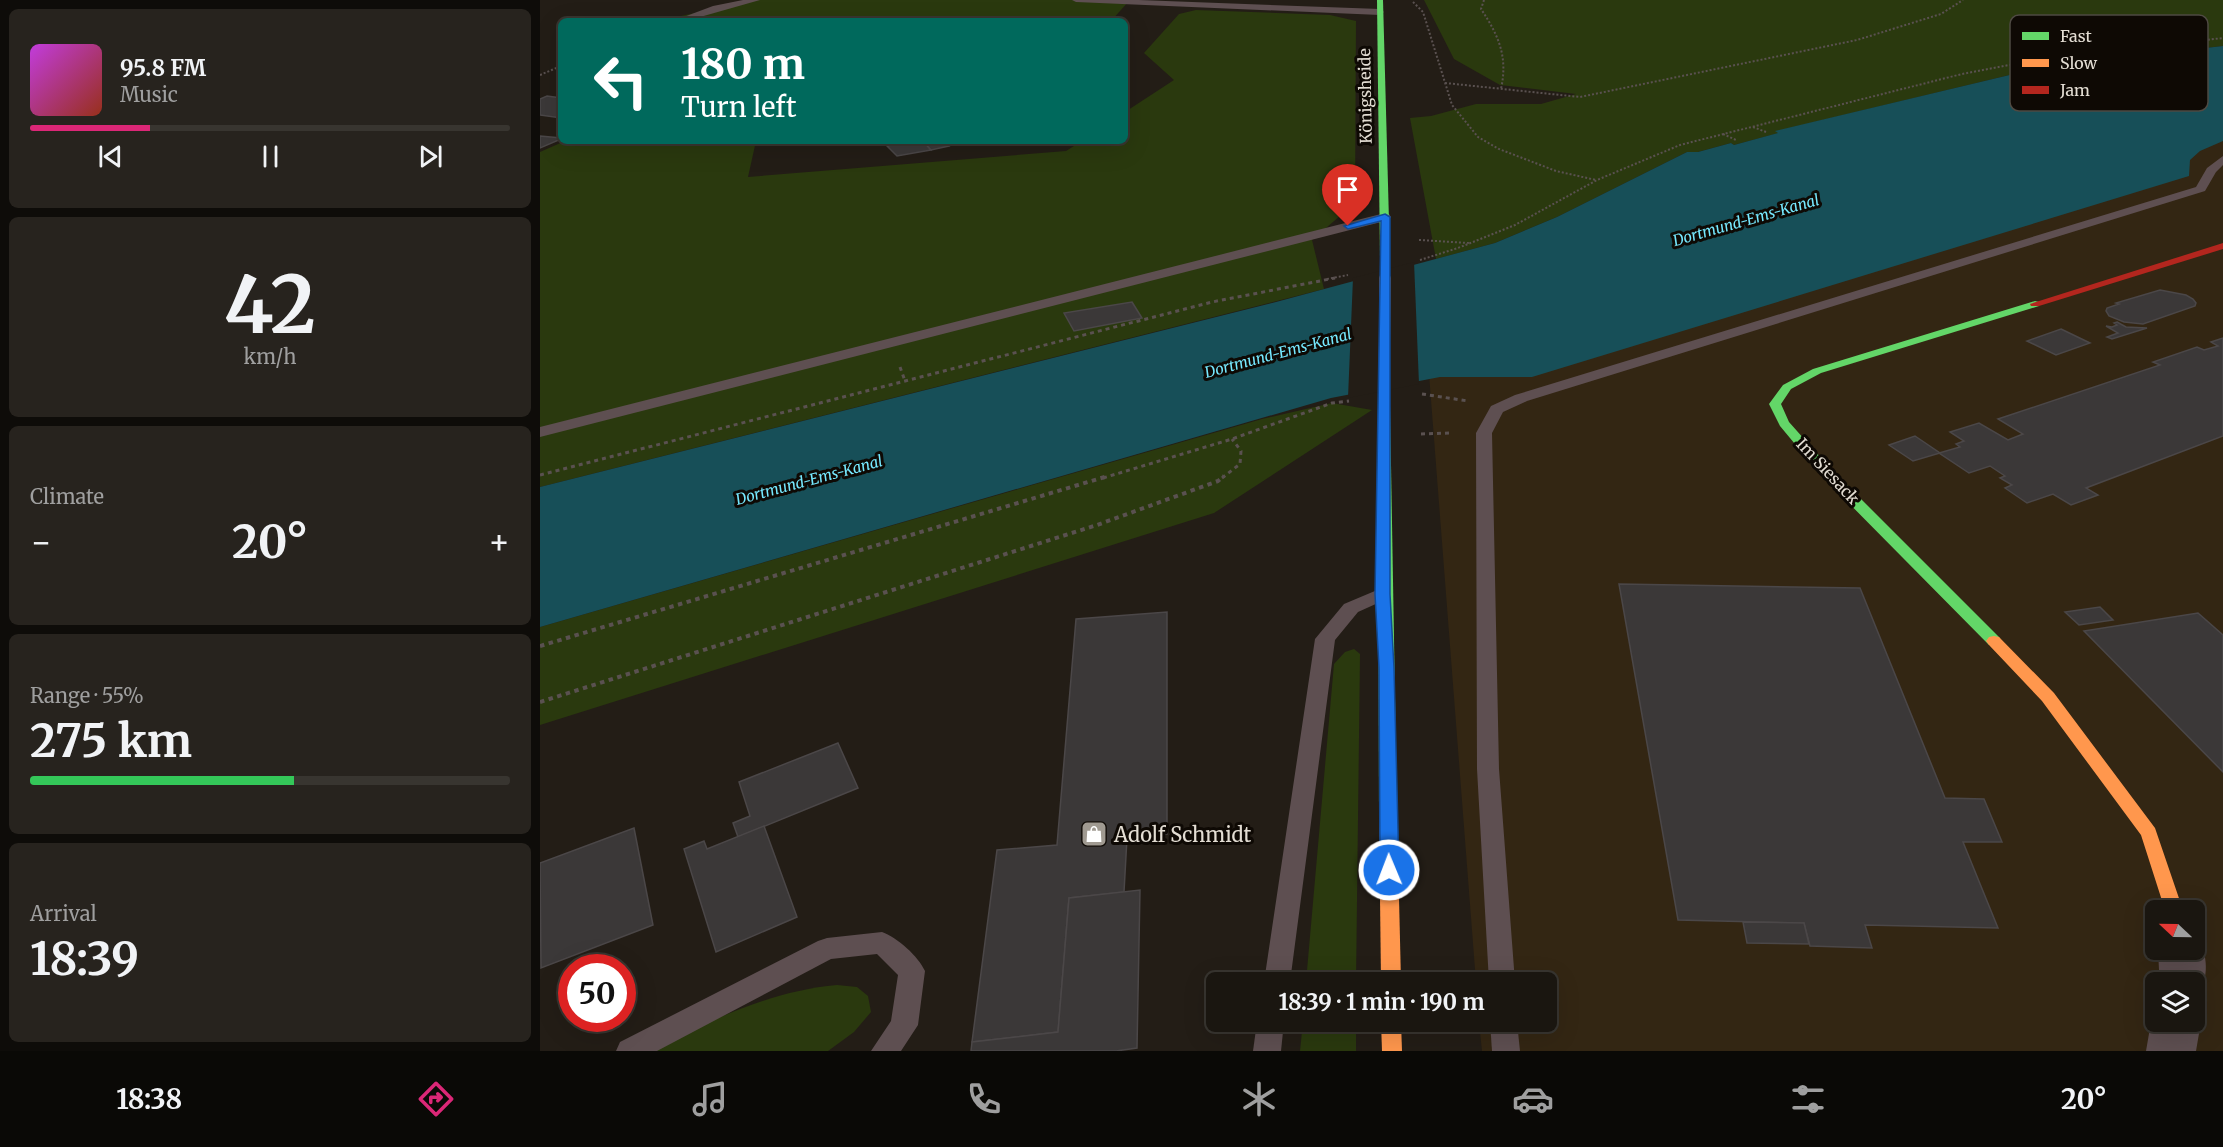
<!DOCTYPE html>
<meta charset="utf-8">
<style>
body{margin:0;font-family:Merriweather,serif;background:#27231e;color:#f1f3f6;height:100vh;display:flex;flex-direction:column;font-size:22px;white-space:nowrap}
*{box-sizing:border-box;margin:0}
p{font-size:20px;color:#9f9f9f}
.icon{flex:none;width:33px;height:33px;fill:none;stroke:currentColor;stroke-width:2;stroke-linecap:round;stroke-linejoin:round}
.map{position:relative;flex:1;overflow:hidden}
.details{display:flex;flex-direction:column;gap:9px;padding:9px;background:#0e0c09;width:540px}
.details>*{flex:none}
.banner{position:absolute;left:18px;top:18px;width:570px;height:126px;border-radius:9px;box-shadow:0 6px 24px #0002,0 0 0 2px #383530;background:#00695c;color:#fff;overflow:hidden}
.needle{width:39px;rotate:292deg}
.buttons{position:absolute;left:1605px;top:900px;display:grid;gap:12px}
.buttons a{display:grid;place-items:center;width:60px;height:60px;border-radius:9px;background:#1a1610;box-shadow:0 6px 24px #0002,0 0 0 2px #383530;font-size:30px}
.speed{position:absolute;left:18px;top:954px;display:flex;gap:12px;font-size:30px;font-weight:700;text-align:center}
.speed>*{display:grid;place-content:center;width:78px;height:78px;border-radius:50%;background:#1a1610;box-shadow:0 6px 24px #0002,0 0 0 2px #383530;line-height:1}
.speed .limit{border:9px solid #d22;background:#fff;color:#111}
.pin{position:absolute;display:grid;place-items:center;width:51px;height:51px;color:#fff;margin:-62px -26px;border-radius:50% 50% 50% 0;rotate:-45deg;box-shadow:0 0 6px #0007}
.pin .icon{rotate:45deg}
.me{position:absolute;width:66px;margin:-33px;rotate:359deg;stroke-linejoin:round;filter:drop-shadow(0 0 4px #0008)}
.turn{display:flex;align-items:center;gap:21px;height:126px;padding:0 24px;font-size:27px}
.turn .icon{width:78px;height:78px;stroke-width:2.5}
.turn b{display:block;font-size:42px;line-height:51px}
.big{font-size:45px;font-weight:700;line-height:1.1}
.details .card{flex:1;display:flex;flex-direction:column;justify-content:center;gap:9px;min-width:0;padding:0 21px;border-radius:9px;background:#27231e}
.details .dial{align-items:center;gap:0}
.dial b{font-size:78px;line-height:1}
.song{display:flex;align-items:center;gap:18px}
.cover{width:72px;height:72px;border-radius:9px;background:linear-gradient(135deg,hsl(290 70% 55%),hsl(10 70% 35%))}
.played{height:6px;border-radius:3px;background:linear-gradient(90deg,#db2777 25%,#383530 25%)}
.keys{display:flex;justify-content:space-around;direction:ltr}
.heat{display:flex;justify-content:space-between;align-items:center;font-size:33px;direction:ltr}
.charge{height:9px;border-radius:4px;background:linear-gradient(90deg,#34c759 55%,#383530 0)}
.trip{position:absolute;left:666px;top:972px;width:351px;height:60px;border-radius:9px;background:#1a1610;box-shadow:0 6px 24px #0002,0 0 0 2px #383530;font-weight:700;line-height:60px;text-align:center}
.tabs{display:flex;height:96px;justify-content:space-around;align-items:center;background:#0a0906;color:#9f9f9f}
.tabs .icon{width:42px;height:42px}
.tabs .selected{color:#db2777}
.tabs b{font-size:27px;color:#f1f3f6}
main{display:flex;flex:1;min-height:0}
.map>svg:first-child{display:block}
</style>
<main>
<section class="details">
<div class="card">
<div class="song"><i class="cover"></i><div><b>95.8 FM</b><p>Music</p></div></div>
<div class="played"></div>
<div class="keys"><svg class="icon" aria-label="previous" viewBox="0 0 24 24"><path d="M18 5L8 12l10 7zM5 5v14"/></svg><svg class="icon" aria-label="pause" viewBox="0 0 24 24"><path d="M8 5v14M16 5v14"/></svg><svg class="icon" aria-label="next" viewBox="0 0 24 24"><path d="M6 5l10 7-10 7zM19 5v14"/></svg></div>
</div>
<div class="card dial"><b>42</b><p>km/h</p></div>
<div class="card"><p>Climate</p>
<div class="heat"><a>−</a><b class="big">20°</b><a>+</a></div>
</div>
<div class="card"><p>Range · 55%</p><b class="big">275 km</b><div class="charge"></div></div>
<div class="card"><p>Arrival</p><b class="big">18:39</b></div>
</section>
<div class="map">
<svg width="1683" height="1051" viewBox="0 0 1683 1051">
<rect width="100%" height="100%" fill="#231d16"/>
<path fill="#332613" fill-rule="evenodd" d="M1683,132V1051H942L939,1022H1006V982H936L886,335ZM1616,910H1654V950H1616ZM1616,982H1654V1022H1616Z"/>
<g fill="#2a390e">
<polygon points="217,0 562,0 589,1 571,21 117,21"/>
<polygon points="884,0 1683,0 1683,46 1479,69 1478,73 1237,131 1239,133 1194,145 1191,143 1158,152 1147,152 1017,217 955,243 896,259 870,118 891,116 936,104 1001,104 1036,94 960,85 914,59"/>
<polygon points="656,10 790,15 816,21 815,203 772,240 784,289 0,487 0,152 25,141 216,141 208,177 526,151 542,141 585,141 585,112 634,80 604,53 639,14"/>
<polygon points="792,403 832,410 674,513 0,725 0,627 722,419"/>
<polygon points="814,649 820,654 816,982 766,982 794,664 805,652"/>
<path d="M297,985L317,987L328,996L331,1012L314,1032L288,1051H111C169,1020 231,991 297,985Z"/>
<polygon points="763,1022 816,1022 816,1051 760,1051"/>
</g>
<polygon fill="#174f58" points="1683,46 1683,141 1660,151 1650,160 1649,176 992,377 900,377 791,398 0,627 0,487 736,302 955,243 1017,217 1147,152 1158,152 1191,143 1194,145 1238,133 1235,131 1478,73 1479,69"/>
<polygon fill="#231d16" points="874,262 879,384 808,398 813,278"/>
<g fill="#3b3838" stroke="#4b4748" stroke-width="1.5">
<polygon points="7,96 21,98 21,118 0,115 0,99"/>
<polygon points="0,136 21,138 21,139 0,148"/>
<polygon points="371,141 383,141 391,150 357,156 347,146"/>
<polygon points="383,141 404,141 409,146 391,150"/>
<polygon points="1620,290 1646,295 1653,299 1656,303 1655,306 1603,324 1584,322 1569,316 1566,311 1567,308 1579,304 1576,303"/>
<polygon points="592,302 602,318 534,331 524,313"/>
<polygon points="1577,322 1586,327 1607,328 1572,339 1567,337 1578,333 1566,326 1572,327 1577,325 1574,323"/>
<polygon points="1521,329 1550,343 1516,355 1487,341"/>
<polygon points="1683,338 1683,436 1546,488 1558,495 1531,505 1513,494 1487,503 1465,488 1472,485 1460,478 1465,476 1450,466 1429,473 1399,453 1420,447 1416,444 1424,441 1410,432 1439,423 1468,440 1483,434 1458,419 1620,365 1613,362 1657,347 1664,350 1678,346 1671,342"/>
<polygon points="1375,436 1400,453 1373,461 1349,445"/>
<polygon points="1079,584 1320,588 1405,798 1444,799 1462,842 1423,842 1458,928 1325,925 1332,948 1270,946 1264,923 1138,920"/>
<polygon points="1560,607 1573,620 1539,625 1525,612"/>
<polygon points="627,612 627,834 587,838 584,892 529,898 518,1032 432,1042 457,850 517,845 536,619"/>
<polygon points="1658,613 1683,635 1683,772 1544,631"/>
<polygon points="298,743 318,788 198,837 193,823 210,816 199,782"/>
<polygon points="224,826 257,917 176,952 144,849 164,841 167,849"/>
<polygon points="94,828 113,925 1,968 0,863"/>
<polygon points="600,890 597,1048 576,1051 431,1051 432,1042 518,1032 529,898"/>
<polygon points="1203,922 1264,923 1269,944 1207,943"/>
</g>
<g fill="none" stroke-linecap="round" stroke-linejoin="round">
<g stroke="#5a5150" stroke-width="2" stroke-dasharray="2 2" stroke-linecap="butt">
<path d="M944,0L941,9C959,36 968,57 961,89"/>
<polyline points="873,2 883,12 912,105 938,137 959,149 1016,171 1056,180"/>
<polyline points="0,75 21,66"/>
<polyline points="905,83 1040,97 1317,40 1401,14 1423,0"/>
<polyline points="1213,127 1226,132"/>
<polyline points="1183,134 1196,140"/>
<polyline points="879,240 929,243"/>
<polyline points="880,260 918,248 975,225 1057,180 1140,145 1422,74 1490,61 1683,38"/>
<polyline points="787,279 808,275"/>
</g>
<g stroke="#5a5150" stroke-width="3" stroke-dasharray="4 4" stroke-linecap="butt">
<polyline points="360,367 365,381"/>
<polyline points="882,394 928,401"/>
<polyline points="881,434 912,433"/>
<polyline points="0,475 672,302 795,278"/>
<polyline points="563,478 692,439 792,403 809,401"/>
<polyline points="682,478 700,464 701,451 692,439"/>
</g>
<g stroke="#5a5150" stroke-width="4" stroke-dasharray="4.5 4.5" stroke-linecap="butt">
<polyline points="0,646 568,476"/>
<polyline points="0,702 557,525 678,481 684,476"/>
</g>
<g fill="#5e4f51" fill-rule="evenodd">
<polygon points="203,0 220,0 146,21 133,21 173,6"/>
<polygon points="532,0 599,0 840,9 844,12 840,15 536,2"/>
<polygon points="1683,156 1683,165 1676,172 1665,191 987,401 963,412 952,433 959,769 975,982 949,982 937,769 936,433 951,406 975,395 1656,187 1667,168"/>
<polygon points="845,213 849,214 851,217 849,220 0,437 0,427"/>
<polygon points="842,588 849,590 852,594 849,598 818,612 795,640 750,982 724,982 775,639 804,604"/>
<path d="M342,932C358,938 378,956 385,971L378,1025L361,1051H331L351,1021L358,975L337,954L291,959L117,1051H76L80,1042L278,941L287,938Z"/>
<polygon points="717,1022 744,1022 741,1051 713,1051"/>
<polygon points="950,1022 977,1022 980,1051 952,1051"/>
</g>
<g fill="#5e4f51" fill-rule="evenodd">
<path d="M1654,935L1658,936C1668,958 1669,975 1658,997L1654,998V982H1617L1619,970L1618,950H1654Z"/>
<polygon points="1654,1008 1661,1022 1656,1051 1606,1051 1611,1022 1616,1013 1616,1022 1654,1022"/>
</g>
<g fill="#63d668" fill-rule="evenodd">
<polygon points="837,0 843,0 850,258 845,261 840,258"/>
<polygon points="1495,301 1499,302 1499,306 1281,373 1251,389 1241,404 1249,422 1289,467 1459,637 1462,641 1459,645 1449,645 1279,473 1240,426 1229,404 1243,385 1273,369"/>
<polygon points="844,402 850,406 857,813 854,818 848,820 842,818 839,813 838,406"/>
</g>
<g fill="#ff974d" fill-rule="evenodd">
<polygon points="1454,636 1459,637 1514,693 1615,828 1643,910 1625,910 1601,835 1502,701 1449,645 1446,641 1449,637"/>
<polygon points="848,806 854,808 857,813 861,982 841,982 839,813 842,808"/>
<polygon points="841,1022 861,1022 862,1051 842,1051"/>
</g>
<polygon fill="#b3261e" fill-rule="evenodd" points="1683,243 1683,249 1499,306 1491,306 1490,304"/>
<polyline stroke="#ff974d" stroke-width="9" points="845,279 845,258"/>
<polyline stroke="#ff974d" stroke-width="11" points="844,406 845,278"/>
</g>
<polygon fill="#1a73e8" stroke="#114b97" stroke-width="1.5" points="845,214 850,217 850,594 854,668 859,870 856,875 849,878 843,875 840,870 839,668 835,594 841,221 808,229 804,226"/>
<defs>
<g id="shop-square" transform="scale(1.35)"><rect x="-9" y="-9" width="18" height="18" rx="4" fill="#a09a91" stroke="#0e0904"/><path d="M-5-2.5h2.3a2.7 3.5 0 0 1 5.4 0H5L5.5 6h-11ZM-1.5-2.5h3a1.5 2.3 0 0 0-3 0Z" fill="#fff"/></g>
</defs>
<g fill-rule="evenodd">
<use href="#shop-square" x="554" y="834"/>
</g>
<g text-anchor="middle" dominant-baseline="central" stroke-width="6" stroke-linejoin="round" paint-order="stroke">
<g font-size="15" font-style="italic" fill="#76e9ff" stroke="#0e0904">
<text transform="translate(1206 220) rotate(-16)">Dortmund-Ems-Kanal</text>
<text transform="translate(738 353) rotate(-15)">Dortmund-Ems-Kanal</text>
<text transform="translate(269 480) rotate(-15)">Dortmund-Ems-Kanal</text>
</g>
<g font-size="16" fill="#e3ddd3" stroke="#0e0904">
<text transform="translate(825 96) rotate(-91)">Königsheide</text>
<text transform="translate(1288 471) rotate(47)">Im Siesack</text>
</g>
<g font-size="20" fill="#e3ddd3" stroke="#0e0904" text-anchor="start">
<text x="574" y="834">Adolf Schmidt</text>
</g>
</g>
<rect x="1470" y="15" width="198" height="96" rx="9" fill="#0e0904" stroke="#4e4942" stroke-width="1.5"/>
<rect x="1482" y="32" width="27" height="8" fill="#63d668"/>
<rect x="1482" y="59" width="27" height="8" fill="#ff974d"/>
<rect x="1482" y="86" width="27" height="8" fill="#b3261e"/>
<g font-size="16" fill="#e3ddd3">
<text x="1520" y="42">Fast</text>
<text x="1520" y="69">Slow</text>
<text x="1520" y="96">Jam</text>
</g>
</svg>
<div class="buttons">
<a><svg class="needle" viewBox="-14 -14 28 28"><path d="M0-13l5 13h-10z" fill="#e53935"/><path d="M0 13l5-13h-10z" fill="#9f9f9f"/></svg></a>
<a><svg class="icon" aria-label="layers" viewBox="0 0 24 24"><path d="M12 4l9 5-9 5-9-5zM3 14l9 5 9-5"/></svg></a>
</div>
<div class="speed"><div class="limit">50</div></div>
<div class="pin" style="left:808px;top:226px;background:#d93025"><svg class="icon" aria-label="arrive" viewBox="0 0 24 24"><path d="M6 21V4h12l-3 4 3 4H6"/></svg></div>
<svg class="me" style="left:849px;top:870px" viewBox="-20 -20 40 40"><circle r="17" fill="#1a73e8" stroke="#fff" stroke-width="3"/><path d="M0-11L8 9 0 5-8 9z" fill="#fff"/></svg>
<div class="trip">18:39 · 1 min · 190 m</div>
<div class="banner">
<div class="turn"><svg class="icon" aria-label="left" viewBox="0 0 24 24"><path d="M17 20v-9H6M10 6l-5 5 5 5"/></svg><div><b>180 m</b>Turn left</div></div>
</div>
</div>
</main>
<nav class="tabs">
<b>18:38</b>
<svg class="icon selected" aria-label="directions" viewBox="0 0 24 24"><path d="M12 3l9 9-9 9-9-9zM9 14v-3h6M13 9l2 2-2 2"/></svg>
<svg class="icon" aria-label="music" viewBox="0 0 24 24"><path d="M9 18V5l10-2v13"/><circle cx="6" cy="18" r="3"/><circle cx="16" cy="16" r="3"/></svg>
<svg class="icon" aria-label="phone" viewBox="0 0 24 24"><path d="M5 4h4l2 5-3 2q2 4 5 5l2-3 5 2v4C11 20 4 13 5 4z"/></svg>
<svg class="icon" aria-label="climate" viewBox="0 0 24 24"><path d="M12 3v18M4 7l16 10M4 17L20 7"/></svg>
<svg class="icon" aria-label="car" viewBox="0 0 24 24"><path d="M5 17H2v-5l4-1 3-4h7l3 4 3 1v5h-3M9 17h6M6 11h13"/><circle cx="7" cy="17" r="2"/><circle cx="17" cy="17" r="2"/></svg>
<svg class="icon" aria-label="filters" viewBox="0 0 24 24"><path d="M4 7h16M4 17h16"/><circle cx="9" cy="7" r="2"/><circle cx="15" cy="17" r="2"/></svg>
<b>20°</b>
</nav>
